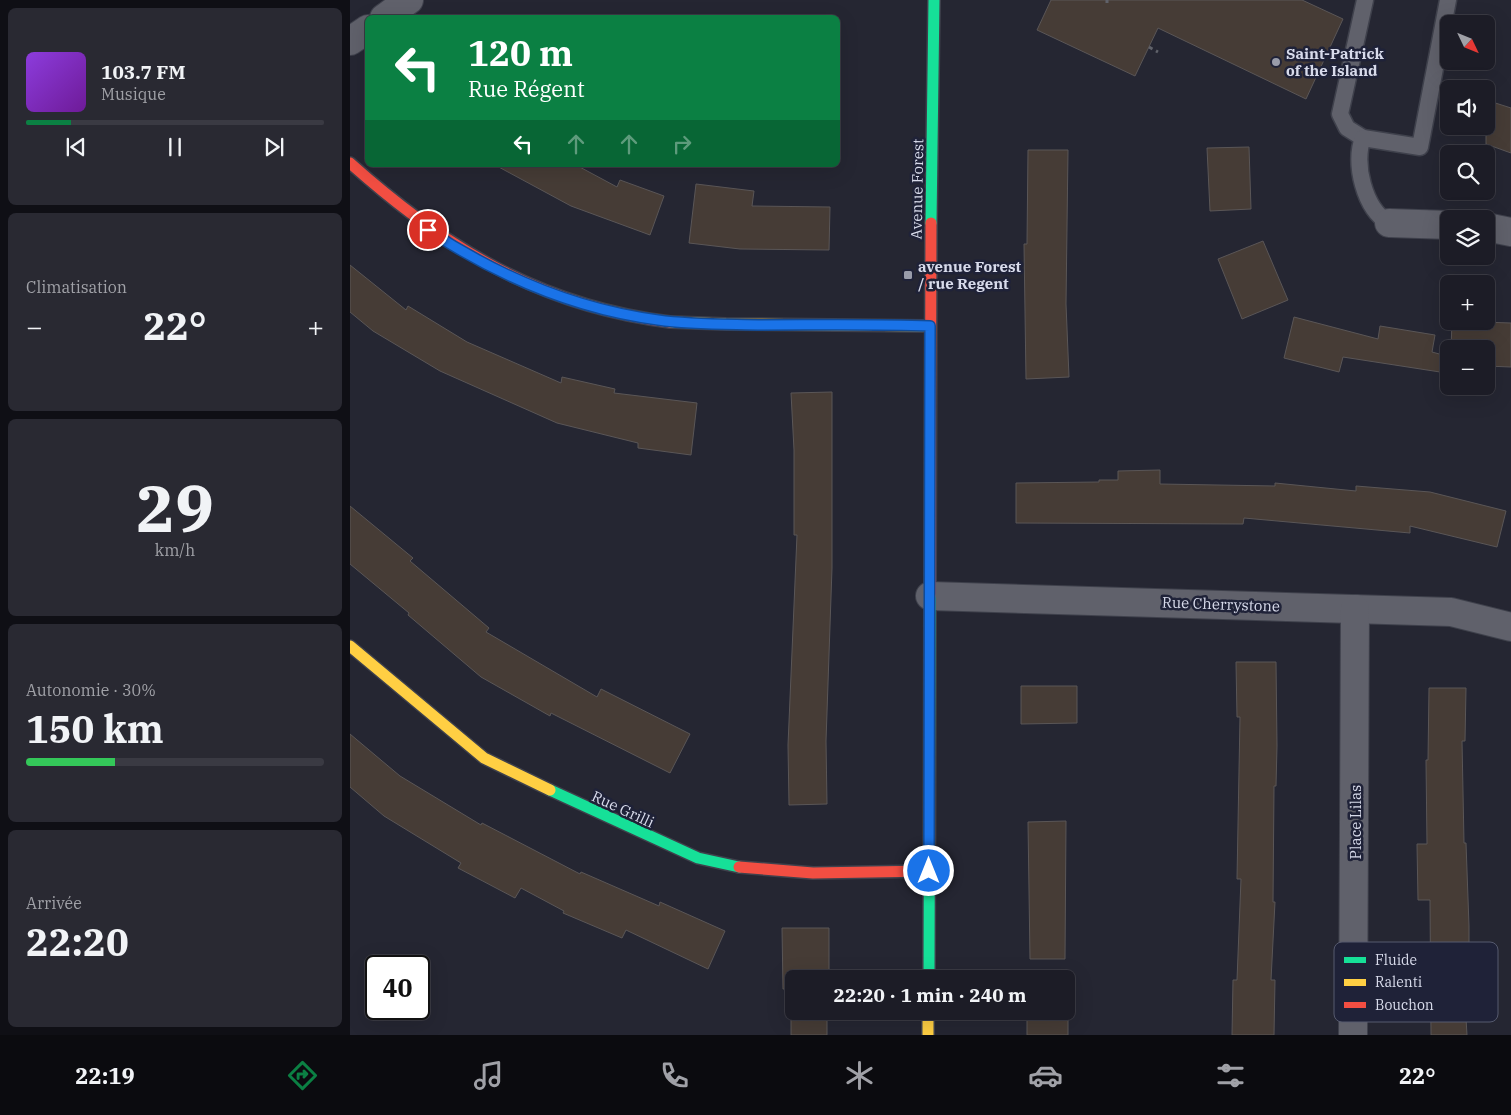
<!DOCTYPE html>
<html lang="fr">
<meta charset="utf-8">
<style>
body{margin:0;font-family:"IBM Plex Serif",serif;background:#292932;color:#f1f3f6;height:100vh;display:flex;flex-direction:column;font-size:19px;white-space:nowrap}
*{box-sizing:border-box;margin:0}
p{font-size:16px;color:#a0a1a7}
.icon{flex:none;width:28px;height:28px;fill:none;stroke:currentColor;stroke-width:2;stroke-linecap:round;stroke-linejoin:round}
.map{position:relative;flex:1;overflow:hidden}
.panel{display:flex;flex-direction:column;gap:8px;padding:8px;background:#0f0f15;width:350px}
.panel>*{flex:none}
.top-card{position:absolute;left:15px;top:15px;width:475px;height:152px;border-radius:8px;box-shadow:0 5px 20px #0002,0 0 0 1px #3a3a43;background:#0b8043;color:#fff;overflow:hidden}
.needle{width:32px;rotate:133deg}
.buttons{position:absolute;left:1090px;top:15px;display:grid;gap:10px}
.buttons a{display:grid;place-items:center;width:55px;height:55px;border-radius:8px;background:#1c1c26;box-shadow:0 5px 20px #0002,0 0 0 1px #3a3a43;font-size:25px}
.speed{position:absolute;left:15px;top:955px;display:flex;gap:10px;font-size:25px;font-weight:700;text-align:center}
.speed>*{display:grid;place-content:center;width:65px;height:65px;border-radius:50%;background:#1c1c26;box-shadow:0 5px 20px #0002,0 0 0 1px #3a3a43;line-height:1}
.speed .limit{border:2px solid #111;border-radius:8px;background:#fff;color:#111}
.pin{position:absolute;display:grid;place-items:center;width:42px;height:42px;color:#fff;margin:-21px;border:2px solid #fff;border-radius:50%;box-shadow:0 1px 5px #0007}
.me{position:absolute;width:55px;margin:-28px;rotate:0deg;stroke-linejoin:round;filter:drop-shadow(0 0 4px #0008)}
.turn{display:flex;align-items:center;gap:18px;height:105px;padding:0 20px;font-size:22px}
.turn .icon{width:65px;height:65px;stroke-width:2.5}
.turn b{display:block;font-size:35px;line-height:42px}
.lanes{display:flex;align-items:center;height:48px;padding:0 20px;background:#0003;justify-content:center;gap:25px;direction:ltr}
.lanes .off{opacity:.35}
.big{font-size:38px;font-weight:700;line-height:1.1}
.panel .card{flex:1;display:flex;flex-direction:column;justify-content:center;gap:8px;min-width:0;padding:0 18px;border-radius:8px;background:#292932}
.panel .dial{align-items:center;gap:0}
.dial b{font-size:65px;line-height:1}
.song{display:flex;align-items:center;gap:15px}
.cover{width:60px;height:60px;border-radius:8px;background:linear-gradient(135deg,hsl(270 70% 55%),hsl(280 70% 35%))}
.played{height:5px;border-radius:2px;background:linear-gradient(90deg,#0b8043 15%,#3a3a43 15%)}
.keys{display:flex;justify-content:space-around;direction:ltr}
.heat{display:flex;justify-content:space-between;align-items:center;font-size:28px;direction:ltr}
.charge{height:8px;border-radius:4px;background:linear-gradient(90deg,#34c759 30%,#3a3a43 0)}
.trip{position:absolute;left:435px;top:970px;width:290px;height:50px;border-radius:8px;background:#1c1c26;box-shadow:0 5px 20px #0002,0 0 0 1px #3a3a43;font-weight:700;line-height:50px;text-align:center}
.dock{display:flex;height:80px;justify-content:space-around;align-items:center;background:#0b0b0f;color:#a0a1a7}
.dock .icon{width:35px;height:35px}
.dock .selected{color:#0b8043}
.dock b{font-size:22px;color:#f1f3f6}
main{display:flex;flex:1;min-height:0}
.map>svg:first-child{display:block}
</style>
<main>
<section class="panel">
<div class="card">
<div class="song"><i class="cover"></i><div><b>103.7 FM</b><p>Musique</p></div></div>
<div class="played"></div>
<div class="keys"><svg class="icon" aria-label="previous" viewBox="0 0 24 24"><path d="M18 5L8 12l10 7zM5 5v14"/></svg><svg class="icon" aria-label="pause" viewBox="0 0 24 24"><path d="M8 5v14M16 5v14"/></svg><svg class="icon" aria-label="next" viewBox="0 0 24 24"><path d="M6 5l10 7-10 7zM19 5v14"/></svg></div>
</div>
<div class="card"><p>Climatisation</p>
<div class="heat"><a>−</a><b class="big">22°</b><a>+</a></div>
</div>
<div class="card dial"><b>29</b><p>km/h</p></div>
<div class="card"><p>Autonomie · 30%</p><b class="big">150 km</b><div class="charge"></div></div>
<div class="card"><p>Arrivée</p><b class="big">22:20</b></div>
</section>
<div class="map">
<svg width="1161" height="1035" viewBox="0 0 1161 1035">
<rect width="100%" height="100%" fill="#252632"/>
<g fill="#463c36" stroke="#5a5657">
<polygon points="701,0 952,0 993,19 956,99 808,28 785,76 687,30"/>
<polygon points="1136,100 1161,108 1161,153 1136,144"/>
<polygon points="899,147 901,209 860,211 857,148"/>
<polygon points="678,150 718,150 716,304 719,377 676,379 674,244 677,244"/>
<polygon points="145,165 226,165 267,187 270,180 314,196 300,235 221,206"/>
<polygon points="346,184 404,191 402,206 480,207 479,250 390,249 339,243"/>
<polygon points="913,241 938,300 892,319 868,259"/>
<polygon points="0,265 56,310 58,306 117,342 211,383 212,377 265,389 264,393 347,403 341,455 288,448 288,443 207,423 90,371 23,331 0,312"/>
<polygon points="944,317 1028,339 1030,326 1085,335 1082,352 1093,355 1090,372 993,357 989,372 934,358"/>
<polygon points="1102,321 1161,323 1161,367 1136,366 1136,349 1101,349"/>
<polygon points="482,392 482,568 476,741 477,804 439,805 438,745 447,535 444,535 444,450 441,393"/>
<polygon points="810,470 810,484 925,486 925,483 1006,491 1006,486 1080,492 1156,511 1147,547 1060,526 1060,533 894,518 893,524 666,523 666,483 749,482 749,480 768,480 768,471"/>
<polygon points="0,506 63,558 60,561 139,628 136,632 247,697 251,689 340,734 320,773 201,713 200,716 131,677 58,615 59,613 0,564"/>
<polygon points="886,662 926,662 927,746 926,786 924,786 923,902 925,902 921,980 925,980 924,1035 882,1035 883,980 887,980 891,879 887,879 890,717 887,717"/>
<polygon points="671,686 727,686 727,723 671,724"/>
<polygon points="1079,688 1116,688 1115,741 1112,741 1114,843 1116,843 1119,926 1119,985 1114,985 1117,1035 1081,1035 1080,900 1068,900 1067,844 1077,844 1076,760 1078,760"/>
<polygon points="0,734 50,776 131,825 132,823 230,874 231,872 309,906 310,902 375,931 358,969 276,930 272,938 213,913 214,911 171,888 165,898 108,868 111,863 34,816 0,787"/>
<polygon points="716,821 715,959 680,959 678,822"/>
<polygon points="432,928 479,928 479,979 444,979 444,1011 477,1011 477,1035 441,1035 441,989 433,989"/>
<rect x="677" y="1011" width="41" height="24"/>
</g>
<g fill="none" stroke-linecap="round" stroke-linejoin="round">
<g stroke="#3f414c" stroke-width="19">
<g id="lane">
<polyline points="1015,0 990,114 997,128 1013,138 1070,147 1098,0"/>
<path d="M1013,138C1003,162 1014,209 1039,223"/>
</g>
</g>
<g stroke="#3f414c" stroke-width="30">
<g id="street">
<polyline points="34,18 59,0"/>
<polyline points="0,41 18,29"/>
<polyline points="1039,223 1099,225"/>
<polyline points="1136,227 1161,232"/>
<polyline points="580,596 1101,612 1161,627"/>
<polyline points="1003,1035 1005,609"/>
</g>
</g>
<g stroke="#3f414c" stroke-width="14">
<g id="fast">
<polyline points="581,223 584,0"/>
<polyline points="200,790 348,858 389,867"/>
<polyline points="579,979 580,596"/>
</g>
</g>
<g stroke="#3f414c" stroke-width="14">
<g id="slow">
<polyline points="320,322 376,324 580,326"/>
<polyline points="0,646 134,758 200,790"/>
<polyline points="578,1011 578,1035"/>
</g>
</g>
<g stroke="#3f414c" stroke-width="14">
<g id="jam">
<path d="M0,163C95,248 190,306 320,322"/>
<polyline points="580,596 581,223"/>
<polyline points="389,867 463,873 579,871"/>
</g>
</g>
<g stroke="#60626a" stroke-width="3" stroke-dasharray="4 4" stroke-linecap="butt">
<polyline points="757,3 757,0"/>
<polyline points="799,47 808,52"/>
</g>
<use href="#lane" stroke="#60616b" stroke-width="16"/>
<use href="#street" stroke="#60616b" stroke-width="28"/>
<use href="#fast" stroke="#16e098" stroke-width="11"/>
<use href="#slow" stroke="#ffcf43" stroke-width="11"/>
<use href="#jam" stroke="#f24e42" stroke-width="11"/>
</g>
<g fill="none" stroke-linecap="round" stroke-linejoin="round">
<g stroke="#114b97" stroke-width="12">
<path id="route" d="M78,230C148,276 224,309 308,320C343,325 378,324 413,325C469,325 524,324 580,326L579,871"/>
</g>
<use href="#route" stroke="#1a73e8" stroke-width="9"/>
</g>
<g fill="#999caa" stroke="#1f2238" stroke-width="2">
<circle cx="926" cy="62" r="5"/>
<rect x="553" y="270" width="10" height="10" rx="2.5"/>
</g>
<g text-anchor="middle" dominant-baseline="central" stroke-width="5" stroke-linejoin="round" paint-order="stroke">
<g font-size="15" font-weight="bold" fill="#d8dbeb" stroke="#1f2238" text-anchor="start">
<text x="936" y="53">Saint-Patrick<tspan x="936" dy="17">of the Island</tspan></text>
<text x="568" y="266">avenue Forest<tspan x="568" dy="17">/ rue Regent</tspan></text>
</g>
<g font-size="15" fill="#d8dbeb" stroke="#1f2238">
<text transform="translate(567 189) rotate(-89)">Avenue Forest</text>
<text transform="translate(871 604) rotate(2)">Rue Cherrystone</text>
<text transform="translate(273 809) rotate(25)">Rue Grilli</text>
<text transform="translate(1005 822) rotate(-90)">Place Lilas</text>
</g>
</g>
<rect x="984" y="942" width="164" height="80" rx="8" fill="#1f2238" stroke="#565a6e" stroke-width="1"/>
<rect x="994" y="957" width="22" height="6" fill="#16e098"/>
<rect x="994" y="979" width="22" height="7" fill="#ffcf43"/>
<rect x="994" y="1002" width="22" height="6" fill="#f24e42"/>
<g font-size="14" fill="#d8dbeb">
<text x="1025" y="965">Fluide</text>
<text x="1025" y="987">Ralenti</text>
<text x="1025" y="1010">Bouchon</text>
</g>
</svg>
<div class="buttons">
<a><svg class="needle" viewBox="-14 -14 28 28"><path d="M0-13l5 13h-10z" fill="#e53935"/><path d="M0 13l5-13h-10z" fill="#a0a1a7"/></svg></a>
<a><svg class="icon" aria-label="sound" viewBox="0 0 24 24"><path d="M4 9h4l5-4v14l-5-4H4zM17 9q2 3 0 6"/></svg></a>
<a><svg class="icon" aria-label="search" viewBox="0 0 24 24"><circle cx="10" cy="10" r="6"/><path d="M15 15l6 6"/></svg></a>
<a><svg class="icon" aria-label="layers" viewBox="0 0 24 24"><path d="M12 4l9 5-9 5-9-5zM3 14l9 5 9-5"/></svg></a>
<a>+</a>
<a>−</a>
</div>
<div class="speed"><div class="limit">40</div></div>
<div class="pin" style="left:78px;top:230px;background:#d93025"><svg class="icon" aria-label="arrive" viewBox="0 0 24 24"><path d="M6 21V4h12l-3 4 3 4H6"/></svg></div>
<svg class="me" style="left:579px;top:871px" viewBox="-20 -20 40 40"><circle r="17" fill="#1a73e8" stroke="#fff" stroke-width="3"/><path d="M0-11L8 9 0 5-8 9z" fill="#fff"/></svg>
<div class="trip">22:20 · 1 min · 240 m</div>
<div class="top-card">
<div class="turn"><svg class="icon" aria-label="left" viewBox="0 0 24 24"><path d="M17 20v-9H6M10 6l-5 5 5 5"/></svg><div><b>120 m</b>Rue Régent</div></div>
<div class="lanes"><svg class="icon" aria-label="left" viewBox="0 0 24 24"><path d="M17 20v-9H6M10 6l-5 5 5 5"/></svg><svg class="icon off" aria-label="ahead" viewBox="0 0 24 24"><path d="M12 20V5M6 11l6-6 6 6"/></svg><svg class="icon off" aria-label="ahead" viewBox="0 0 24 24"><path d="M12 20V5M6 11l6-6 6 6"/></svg><svg class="icon off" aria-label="right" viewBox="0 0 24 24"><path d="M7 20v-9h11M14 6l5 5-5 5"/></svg></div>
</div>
</div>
</main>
<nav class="dock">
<b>22:19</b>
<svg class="icon selected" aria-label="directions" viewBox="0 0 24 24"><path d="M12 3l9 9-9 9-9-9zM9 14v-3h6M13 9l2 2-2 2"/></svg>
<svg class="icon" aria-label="music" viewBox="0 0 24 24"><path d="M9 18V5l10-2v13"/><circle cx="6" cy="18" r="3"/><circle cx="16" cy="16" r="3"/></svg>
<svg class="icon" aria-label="phone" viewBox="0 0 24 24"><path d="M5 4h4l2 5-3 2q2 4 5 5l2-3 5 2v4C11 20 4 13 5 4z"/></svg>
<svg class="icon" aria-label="climate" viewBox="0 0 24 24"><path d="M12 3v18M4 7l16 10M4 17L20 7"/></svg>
<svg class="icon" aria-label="car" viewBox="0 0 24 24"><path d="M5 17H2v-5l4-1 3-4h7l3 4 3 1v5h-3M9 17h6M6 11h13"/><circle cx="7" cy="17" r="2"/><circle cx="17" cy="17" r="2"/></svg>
<svg class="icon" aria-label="filters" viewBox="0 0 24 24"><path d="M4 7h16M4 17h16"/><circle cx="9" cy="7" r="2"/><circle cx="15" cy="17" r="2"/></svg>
<b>22°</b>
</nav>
